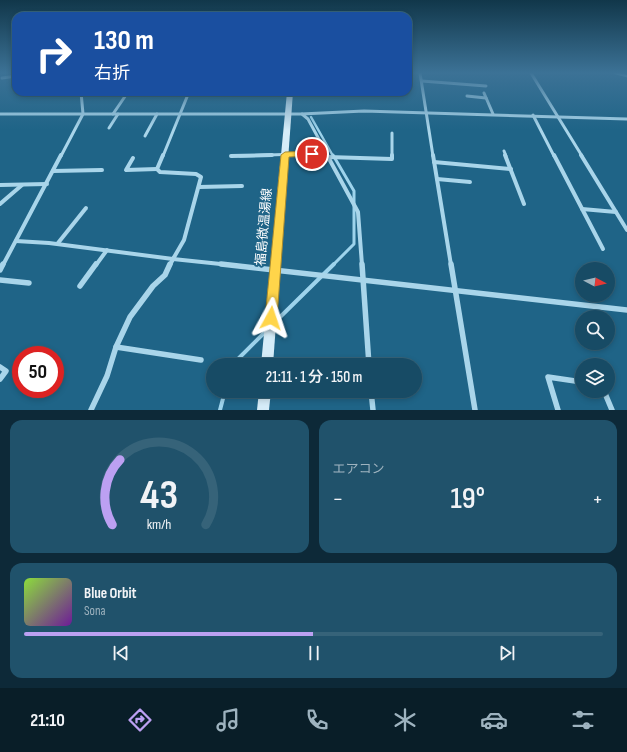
<!DOCTYPE html>
<html lang="ja">
<meta charset="utf-8">
<style>
body{margin:0;font-family:"Sofia Sans Condensed","Noto Sans JP",sans-serif;background:#20526b;color:#f1f3f6;height:100vh;display:flex;flex-direction:column;font-size:15px;white-space:nowrap}
*{box-sizing:border-box;margin:0}
p{font-size:13px;color:#9eb3bf}
.icon{flex:none;width:22px;height:22px;fill:none;stroke:currentColor;stroke-width:2;stroke-linecap:round;stroke-linejoin:round}
.map{position:relative;height:410px;overflow:hidden}
.sheet{display:flex;flex-direction:column;gap:10px;padding:10px;background:#0d2938;flex:1}
.sheet>*{flex:none}
.top-card{position:absolute;left:12px;top:12px;width:400px;height:84px;border-radius:12px;box-shadow:0 2px 6px #0003,0 0 0 1px #366379;background:#1a4fa0;color:#fff;overflow:hidden}
.needle{width:26px;rotate:97deg}
.buttons{position:absolute;left:575px;top:262px;display:grid;gap:8px}
.buttons a{display:grid;place-items:center;width:40px;height:40px;border-radius:50%;background:#174b65;box-shadow:0 2px 6px #0003,0 0 0 1px #366379;font-size:20px}
.speed{position:absolute;left:12px;top:346px;display:flex;gap:8px;font-size:20px;font-weight:700;text-align:center}
.speed>*{display:grid;place-content:center;width:52px;height:52px;border-radius:50%;background:#174b65;box-shadow:0 2px 6px #0003,0 0 0 1px #366379;line-height:1}
.speed .limit{border:6px solid #d22;background:#fff;color:#111}
.pin{position:absolute;display:grid;place-items:center;width:34px;height:34px;color:#fff;margin:-17px;border:2px solid #fff;border-radius:50%;box-shadow:0 1px 4px #0007}
.me{position:absolute;width:44px;margin:-22px;rotate:5deg;stroke-linejoin:round;filter:drop-shadow(0 0 3px #0008)}
.turn{display:flex;align-items:center;gap:14px;height:84px;padding:0 16px;font-size:18px}
.turn .icon{width:52px;height:52px;stroke-width:2.5}
.turn b{display:block;font-size:28px;line-height:34px}
.big{font-size:30px;font-weight:600;line-height:1.1}
.sheet .widget{flex:1;display:flex;flex-direction:column;justify-content:center;gap:6px;min-width:0;padding:0 14px;border-radius:12px;background:#20526b}
.sheet .dial{align-items:center;gap:0}
.dial svg{height:104px;overflow:visible;fill:none;stroke:#366379;stroke-width:7;stroke-linecap:round;text-anchor:middle}
.dial text{fill:#f1f3f6;stroke:none}
.song{display:flex;align-items:center;gap:12px}
.cover{width:48px;height:48px;border-radius:6px;background:linear-gradient(135deg,hsl(90 70% 55%),hsl(280 70% 35%))}
.played{height:4px;border-radius:2px;background:linear-gradient(90deg,#bca0f2 50%,#366379 50%)}
.keys{display:flex;justify-content:space-around;direction:ltr}
.heat{display:flex;justify-content:space-between;align-items:center;font-size:22px;direction:ltr}
.sheet .tiles{flex:1;display:grid;gap:10px;grid-template-columns:1fr 1fr}
.widget:last-child{grid-column:span 2}
.trip{position:absolute;left:206px;top:358px;width:216px;height:40px;border-radius:20px;background:#174b65;box-shadow:0 2px 6px #0003,0 0 0 1px #366379;font-weight:600;line-height:40px;text-align:center}
.menu{display:flex;height:64px;justify-content:space-around;align-items:center;background:#091e28;color:#9eb3bf}
.menu .icon{width:28px;height:28px}
.menu .current{color:#bca0f2}
.menu b{font-size:18px;color:#f1f3f6}
.map>svg:first-child{display:block}
</style>
<div class="map">
<svg width="627" height="410" viewBox="0 0 627 410">
<rect width="100%" height="100%" fill="#1f6487"/>
<g fill="none" stroke-linecap="round" stroke-linejoin="round">
<g stroke="#9dd3ec" stroke-width="2.5">
<polyline points="615,73 627,76"/>
<polyline points="311,117 333,156"/>
</g>
<polyline stroke="#9dd3ec" stroke-width="3" points="333,265 354,244 354,191 333,155"/>
<g stroke="#9dd3ec" stroke-width="4">
<polyline points="274,323 334,264"/>
<polyline points="232,365 267,330"/>
<polyline points="220,410 225,391"/>
</g>
<g stroke="#a9d5ea" stroke-width="3">
<polyline points="420,73 433,156"/>
<polyline points="531,73 582,156"/>
<polyline points="2,78 16,76"/>
<polyline points="422,81 486,86"/>
<polyline points="484,93 493,114"/>
<polyline points="467,96 486,98"/>
<polyline points="0,114 301,114 364,111 627,119"/>
<polyline points="113,114 128,92"/>
<polyline points="302,114 308,119 328,156"/>
<polyline points="533,115 554,156"/>
<polyline points="109,128 118,114"/>
<polyline points="392,133 392,156"/>
<polyline points="145,136 157,114"/>
<polyline points="504,151 506,156"/>
<polyline points="61,156 83,114 81,92"/>
<polyline points="163,156 189,92"/>
<polyline points="240,156 326,153"/>
</g>
<g stroke="#a9d5ea" stroke-width="4">
<polyline points="327,155 358,212 362,265"/>
<polyline points="433,155 451,265"/>
<polyline points="505,155 524,204"/>
<polyline points="554,155 603,249"/>
<polyline points="581,155 627,230"/>
<polyline points="231,156 272,155"/>
<polyline points="328,157 392,159 392,155"/>
<polyline points="133,158 126,170 157,169"/>
<polyline points="434,162 511,169"/>
<polyline points="53,171 102,170"/>
<polyline points="437,179 470,182"/>
<polyline points="0,185 47,184"/>
<polyline points="199,187 242,186"/>
<polyline points="0,204 22,185"/>
<polyline points="582,209 616,212"/>
<polyline points="16,241 49,243 173,259 184,240 201,177 196,174 160,172 157,169 163,155"/>
<polyline points="58,243 86,208"/>
<polyline points="3,265 61,155"/>
<polyline points="96,265 107,250"/>
<polyline points="170,265 173,259 230,265"/>
</g>
<g stroke="#a9d5ea" stroke-width="5.5">
<polyline points="221,264 627,310"/>
<polyline points="362,264 369,365"/>
<polyline points="451,264 475,410"/>
<polyline points="0,270 3,264"/>
<polyline points="0,280 29,283"/>
<polyline points="80,286 96,264"/>
<polyline points="116,347 201,360"/>
<polyline points="0,367 6,371 0,379"/>
<polyline points="371,391 373,410"/>
<polyline points="604,391 612,410"/>
<polyline points="91,410 107,376 116,347 130,317 153,286 165,275 170,264"/>
<polyline points="558,410 548,377 582,382"/>
</g>
<g fill="#d5ecf8" fill-rule="evenodd">
<polygon points="287,92 293,92 273,365 261,365"/>
<polygon points="259,391 271,391 269,410 257,410"/>
</g>
</g>
<linearGradient id="sky" x2="0" y2="1"><stop stop-color="#11374a"/><stop offset="0.56" stop-color="#3c7296"/><stop offset="1" stop-color="#3c7296" stop-opacity="0"/></linearGradient>
<rect width="627" height="130" fill="url(#sky)"/>
<polygon fill="#ffd54a" stroke="#a68a30" points="312,151 316,154 315,156 289,157 277,318 275,322 271,323 267,322 265,318 281,155 285,152"/>
<g text-anchor="middle" dominant-baseline="central" stroke-width="4" stroke-linejoin="round" paint-order="stroke">
<g font-size="13" fill="#fff" stroke="#1f6487">
<text transform="translate(264 227) rotate(-85)">福島微温湯線</text>
</g>
</g>
</svg>
<div class="buttons">
<a><svg class="needle" viewBox="-14 -14 28 28"><path d="M0-13l5 13h-10z" fill="#e53935"/><path d="M0 13l5-13h-10z" fill="#9eb3bf"/></svg></a>
<a><svg class="icon" aria-label="search" viewBox="0 0 24 24"><circle cx="10" cy="10" r="6"/><path d="M15 15l6 6"/></svg></a>
<a><svg class="icon" aria-label="layers" viewBox="0 0 24 24"><path d="M12 4l9 5-9 5-9-5zM3 14l9 5 9-5"/></svg></a>
</div>
<div class="speed"><div class="limit">50</div></div>
<div class="pin" style="left:312px;top:154px;background:#d93025"><svg class="icon" aria-label="arrive" viewBox="0 0 24 24"><path d="M6 21V4h12l-3 4 3 4H6"/></svg></div>
<svg class="me" style="left:271px;top:318px" viewBox="-20 -20 40 40"><path d="M0-17L14 15 0 8-14 15z" fill="#ffd54a" stroke="#fff" stroke-width="4"/></svg>
<div class="trip">21:11 · 1 分 · 150 m</div>
<div class="top-card">
<div class="turn"><svg class="icon" aria-label="right" viewBox="0 0 24 24"><path d="M7 20v-9h11M14 6l5 5-5 5"/></svg><div><b>130 m</b>右折</div></div>
</div>
</div>
<section class="sheet">
<div class="tiles">
<div class="widget dial"><svg viewBox="0 0 100 80">
<path d="M14 69A42 42 0 1 1 86 69"/>
<path d="M14 69A42 42 0 0 1 20 19" stroke="#bca0f2"/>
<text x="50" y="56" font-size="32" font-weight="700">43</text>
<text x="50" y="72" font-size="11">km/h</text>
</svg></div>
<div class="widget"><p>エアコン</p>
<div class="heat"><a>−</a><b class="big">19°</b><a>+</a></div>
</div>
<div class="widget">
<div class="song"><i class="cover"></i><div><b>Blue Orbit</b><p>Sona</p></div></div>
<div class="played"></div>
<div class="keys"><svg class="icon" aria-label="previous" viewBox="0 0 24 24"><path d="M18 5L8 12l10 7zM5 5v14"/></svg><svg class="icon" aria-label="pause" viewBox="0 0 24 24"><path d="M8 5v14M16 5v14"/></svg><svg class="icon" aria-label="next" viewBox="0 0 24 24"><path d="M6 5l10 7-10 7zM19 5v14"/></svg></div>
</div>
</div>
</section>
<nav class="menu">
<b>21:10</b>
<svg class="icon current" aria-label="directions" viewBox="0 0 24 24"><path d="M12 3l9 9-9 9-9-9zM9 14v-3h6M13 9l2 2-2 2"/></svg>
<svg class="icon" aria-label="music" viewBox="0 0 24 24"><path d="M9 18V5l10-2v13"/><circle cx="6" cy="18" r="3"/><circle cx="16" cy="16" r="3"/></svg>
<svg class="icon" aria-label="phone" viewBox="0 0 24 24"><path d="M5 4h4l2 5-3 2q2 4 5 5l2-3 5 2v4C11 20 4 13 5 4z"/></svg>
<svg class="icon" aria-label="climate" viewBox="0 0 24 24"><path d="M12 3v18M4 7l16 10M4 17L20 7"/></svg>
<svg class="icon" aria-label="car" viewBox="0 0 24 24"><path d="M5 17H2v-5l4-1 3-4h7l3 4 3 1v5h-3M9 17h6M6 11h13"/><circle cx="7" cy="17" r="2"/><circle cx="17" cy="17" r="2"/></svg>
<svg class="icon" aria-label="filters" viewBox="0 0 24 24"><path d="M4 7h16M4 17h16"/><circle cx="9" cy="7" r="2"/><circle cx="15" cy="17" r="2"/></svg>
</nav>
